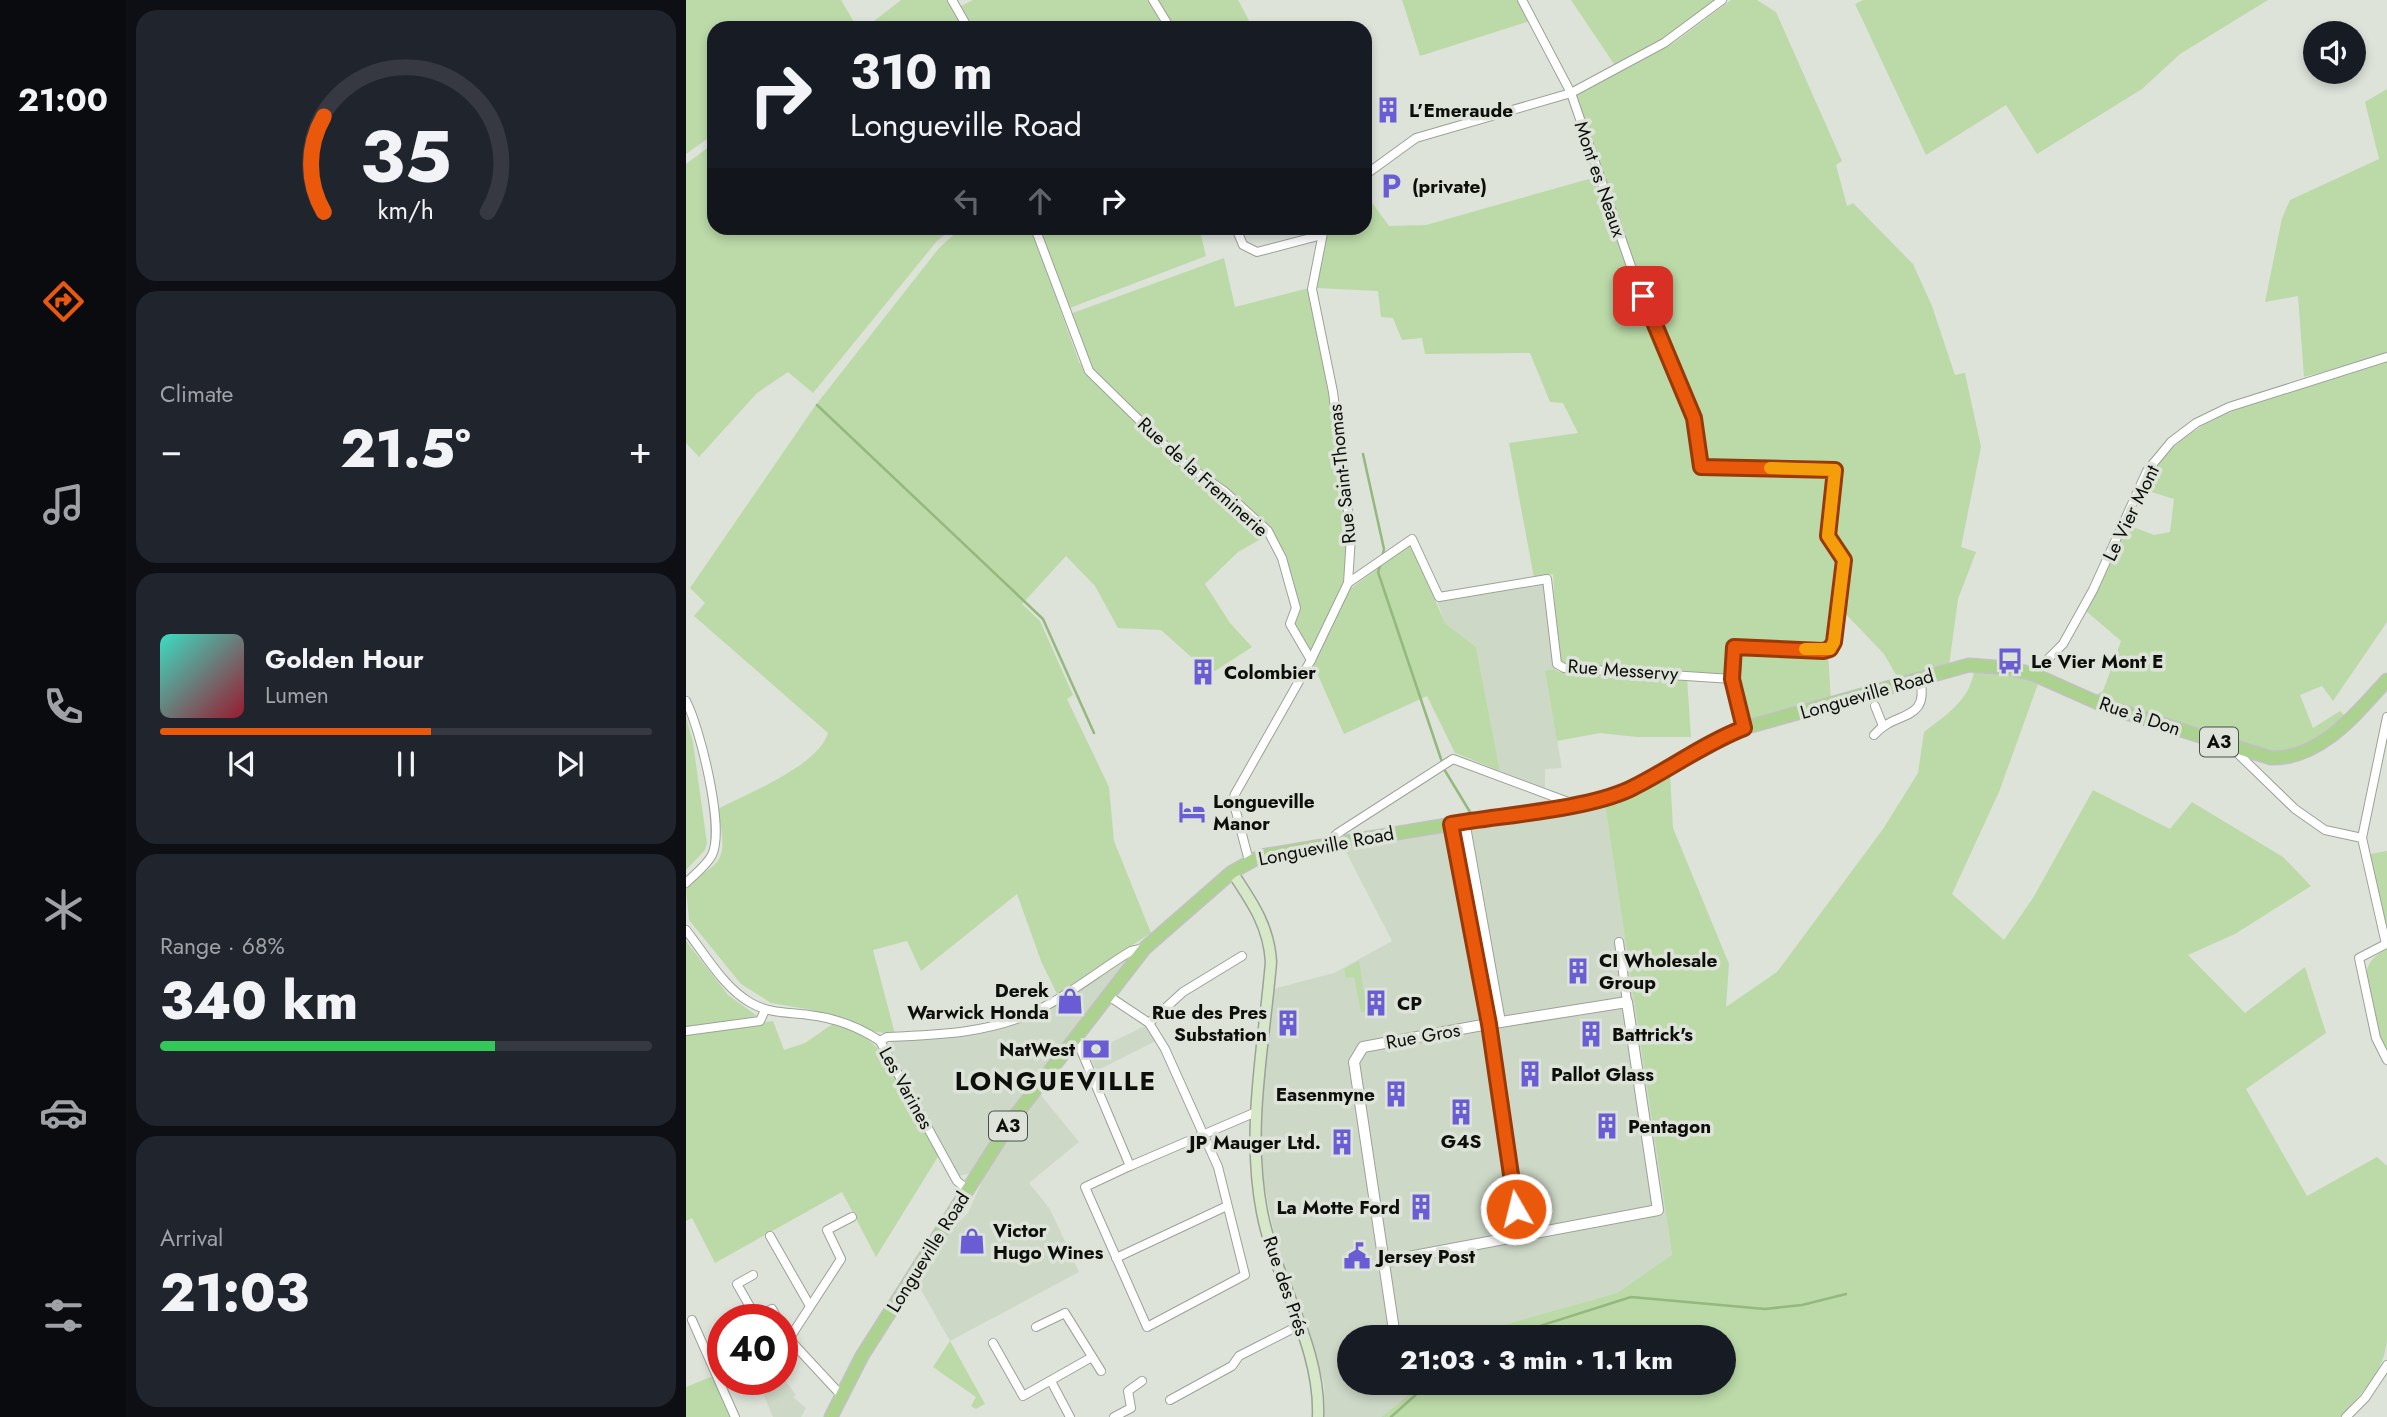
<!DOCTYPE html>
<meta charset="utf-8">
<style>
body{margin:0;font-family:Jost,sans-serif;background:#20242c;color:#f1f3f6;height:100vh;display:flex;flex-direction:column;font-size:26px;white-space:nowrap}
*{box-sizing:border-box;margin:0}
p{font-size:23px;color:#9ea1a6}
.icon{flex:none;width:38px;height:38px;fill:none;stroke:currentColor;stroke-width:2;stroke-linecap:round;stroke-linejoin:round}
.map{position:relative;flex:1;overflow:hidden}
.sheet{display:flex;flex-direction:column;gap:10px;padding:10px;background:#0d0f14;width:560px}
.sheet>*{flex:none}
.banner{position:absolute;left:21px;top:21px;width:665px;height:214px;border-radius:21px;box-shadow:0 4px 10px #0003;background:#171b24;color:#f1f3f6;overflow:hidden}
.controls{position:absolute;left:1617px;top:21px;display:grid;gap:14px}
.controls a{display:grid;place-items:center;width:63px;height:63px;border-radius:50%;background:#171b24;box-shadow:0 4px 10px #0003;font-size:35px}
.speed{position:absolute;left:21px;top:1304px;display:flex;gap:14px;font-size:35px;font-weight:700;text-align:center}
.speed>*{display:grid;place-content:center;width:91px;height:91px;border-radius:50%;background:#171b24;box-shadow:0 4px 10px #0003;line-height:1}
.speed .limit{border:10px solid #d22;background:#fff;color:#111}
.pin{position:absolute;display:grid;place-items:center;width:60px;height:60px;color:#fff;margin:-30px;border-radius:14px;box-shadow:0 4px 10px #0006}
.me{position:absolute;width:77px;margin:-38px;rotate:352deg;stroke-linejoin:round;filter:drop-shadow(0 0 5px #0008)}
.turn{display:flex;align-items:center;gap:24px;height:147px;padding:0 28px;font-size:32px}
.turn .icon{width:91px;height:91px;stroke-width:2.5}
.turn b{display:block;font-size:49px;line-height:60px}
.lanes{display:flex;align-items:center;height:66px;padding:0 28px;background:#0003;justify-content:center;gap:35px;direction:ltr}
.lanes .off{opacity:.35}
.big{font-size:52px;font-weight:800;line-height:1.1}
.sheet .widget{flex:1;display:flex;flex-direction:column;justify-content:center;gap:10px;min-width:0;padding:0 24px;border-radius:21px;background:#20242c}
.sheet .dial{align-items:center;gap:0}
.dial svg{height:182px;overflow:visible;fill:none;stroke:#363941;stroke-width:7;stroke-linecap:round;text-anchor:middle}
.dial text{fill:#f1f3f6;stroke:none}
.song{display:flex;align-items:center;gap:21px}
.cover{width:84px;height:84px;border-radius:10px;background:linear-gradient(135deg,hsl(170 70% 55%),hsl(350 70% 35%))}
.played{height:7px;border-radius:4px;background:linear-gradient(90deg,#ea580c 55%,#363941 55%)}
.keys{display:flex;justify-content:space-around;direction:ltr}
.heat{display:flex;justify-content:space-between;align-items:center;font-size:38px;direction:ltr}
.charge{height:10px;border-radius:5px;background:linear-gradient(90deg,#34c759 68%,#363941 0)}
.trip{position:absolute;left:651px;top:1325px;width:399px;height:70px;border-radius:35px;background:#171b24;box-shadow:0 4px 10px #0003;font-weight:800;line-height:70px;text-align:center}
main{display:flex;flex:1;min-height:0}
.menu{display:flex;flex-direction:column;width:126px;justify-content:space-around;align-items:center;background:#090b0e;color:#9ea1a6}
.menu .icon{width:49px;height:49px}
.menu .selected{color:#ea580c}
.menu b{font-size:32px;color:#f1f3f6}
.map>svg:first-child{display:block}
</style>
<main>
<nav class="menu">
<b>21:00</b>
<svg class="icon selected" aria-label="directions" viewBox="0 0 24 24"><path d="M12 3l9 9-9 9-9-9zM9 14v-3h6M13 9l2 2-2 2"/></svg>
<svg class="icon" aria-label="music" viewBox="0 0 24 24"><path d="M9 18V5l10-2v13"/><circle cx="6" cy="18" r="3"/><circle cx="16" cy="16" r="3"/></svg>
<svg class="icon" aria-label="phone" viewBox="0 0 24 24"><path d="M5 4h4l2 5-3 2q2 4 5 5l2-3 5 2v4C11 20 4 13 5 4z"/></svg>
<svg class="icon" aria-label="climate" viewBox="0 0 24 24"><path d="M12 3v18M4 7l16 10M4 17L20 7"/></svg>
<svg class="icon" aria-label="car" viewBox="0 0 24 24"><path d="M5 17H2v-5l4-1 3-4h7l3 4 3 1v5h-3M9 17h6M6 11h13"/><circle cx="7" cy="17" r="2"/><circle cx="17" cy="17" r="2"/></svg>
<svg class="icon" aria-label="filters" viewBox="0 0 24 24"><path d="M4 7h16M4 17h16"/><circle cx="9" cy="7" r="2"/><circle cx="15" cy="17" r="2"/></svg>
</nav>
<section class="sheet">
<div class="widget dial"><svg viewBox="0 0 100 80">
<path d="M14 69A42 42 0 1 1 86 69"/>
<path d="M14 69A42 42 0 0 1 14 27" stroke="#ea580c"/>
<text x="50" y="56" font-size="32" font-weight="700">35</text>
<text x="50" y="72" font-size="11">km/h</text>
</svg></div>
<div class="widget"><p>Climate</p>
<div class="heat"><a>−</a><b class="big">21.5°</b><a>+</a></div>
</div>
<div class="widget">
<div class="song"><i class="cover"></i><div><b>Golden Hour</b><p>Lumen</p></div></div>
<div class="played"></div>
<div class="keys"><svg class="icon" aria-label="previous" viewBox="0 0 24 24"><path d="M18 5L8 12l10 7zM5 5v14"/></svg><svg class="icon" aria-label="pause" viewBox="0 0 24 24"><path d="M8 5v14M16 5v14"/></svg><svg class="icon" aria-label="next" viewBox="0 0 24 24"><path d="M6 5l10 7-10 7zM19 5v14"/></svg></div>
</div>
<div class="widget"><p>Range · 68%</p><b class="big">340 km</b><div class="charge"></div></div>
<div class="widget"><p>Arrival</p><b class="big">21:03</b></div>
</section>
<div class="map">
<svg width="1701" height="1417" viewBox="0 0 1701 1417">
<rect width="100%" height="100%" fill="#dde3d9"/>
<g fill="#ced8c7">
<polygon points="857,585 868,669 859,671 876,768 859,769 859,791 814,771 790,647 759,623 751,601"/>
<polygon points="919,804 986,1256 931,1293 806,1328 795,1337 663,1337 663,1382 738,1383 695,1417 639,1417 638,1383 590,1244 576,1172 575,1112 587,989 648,973 706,941 659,850"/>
<polygon points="438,957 442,958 440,963 328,1108 286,1173 273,1176 205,1049 206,1039 287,1035 325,1024"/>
<polygon points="459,1026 470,1041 410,1071 403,1053"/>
<polygon points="354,1094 393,1142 343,1183 364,1209 393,1272 264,1341 230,1281 262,1232 282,1213 301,1170"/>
<polygon points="96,1376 110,1395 107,1397 120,1408 115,1417 87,1417 71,1379 96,1379"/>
</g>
<g fill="#bbdaa8">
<polygon points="0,0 155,0 171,27 28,28 28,134 0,154"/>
<polygon points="215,0 264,0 279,28 179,28"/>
<polygon points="287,0 463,0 480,28 285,28 273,7"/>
<polygon points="472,0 552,0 567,28 487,28"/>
<polygon points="716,0 832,0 844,21 734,56"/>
<polygon points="885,0 1030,0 968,46 930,67"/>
<polygon points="1045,0 1071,0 1090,12 1156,161 1150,165 1161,206 1167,203 1227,264 1246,306 1269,375 1279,373 1295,447 1275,547 1290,552 1272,599 1263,666 1213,680 1198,654 1155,609 1163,563 1159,549 1146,534 1155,468 1018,463 1011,418 943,254 889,96 989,42"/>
<polygon points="1177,0 1582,0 1494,54 1456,89 1351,154 1320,105 1240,155 1169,4"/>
<polygon points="1701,89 1701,354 1618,377 1612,296 1579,302 1596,218 1604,200 1693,159 1679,102"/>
<polygon points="28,143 28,228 267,228 251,241 127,393 102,372 71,393 13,457 0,443 0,164"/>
<polygon points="910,177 1006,419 1010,471 1145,474 1137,541 1153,559 1155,571 1145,639 1138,647 1046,642 1042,674 879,665 872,660 867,574 848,578 823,443 892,433 877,403 864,402 844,353 739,354 736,338 716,340 707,318 695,317 692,291 631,288 634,257 643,228 679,228 679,193 703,226 740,225"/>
<path d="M275,228H345L393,362L400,373L582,535L552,552L519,584L544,623L566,647L529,671L513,664L475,630L432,628L409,586L380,556L336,604L354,621L387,695L381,699L423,787L428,841L465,933L371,994L355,961L331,894L235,971L221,941L187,950L209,1034L190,1032L132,1011L85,1003L55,984L3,920L0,889C8,877 21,873 30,863C42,850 34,825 32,809C62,793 132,766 142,733L8,616L19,603L4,588L129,406L253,248Z"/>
<polygon points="353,228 513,228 520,256 381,309"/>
<polygon points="538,258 549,307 623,288 643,386 661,540 657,584 623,654 608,627 612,609 583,528 500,461 426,393 407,370 384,314"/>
<path d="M1701,362V622L1647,701L1636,686L1614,695L1627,728L1654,711L1661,718C1637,738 1620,751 1588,752L1432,706L1408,696L1417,691L1435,641L1400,611L1442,525L1468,535L1484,532L1488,499L1456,489C1487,429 1542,411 1603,392C1636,382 1668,372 1701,362Z"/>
<polygon points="725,544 759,623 790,647 814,771 769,753 741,696 658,734 627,664 664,589"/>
<polygon points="1052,649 1142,654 1145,700 1061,721 1050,680"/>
<polygon points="868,669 873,672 1001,678 1005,737 951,737 914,733 871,741 859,671"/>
<path d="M1288,671L1347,679L1352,684L1313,792L1266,894L1318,940L1347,898L1407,790L1484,829L1506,802L1597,857L1625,886L1549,934L1502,955L1559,1013L1619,967L1640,1033L1560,1089L1621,1196L1691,1157L1701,1166V1340C1698,1373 1675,1393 1655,1417H695L738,1383L1038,1382V1337H795L806,1328L931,1293L986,1255L919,804L953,792L984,773L987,828L1043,964L1040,1007L1091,972L1197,829L1232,773L1238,732C1260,715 1284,700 1288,671Z"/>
<polygon points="0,717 7,743 21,843 19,850 0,870"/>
<polygon points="1701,851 1701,931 1684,854"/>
<polygon points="0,941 42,995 71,1016 0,1028"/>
<path d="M1701,948V1052C1693,1034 1674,986 1682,967C1685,958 1694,953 1701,948Z"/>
<polygon points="673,961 681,1011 675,1012 668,977 660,978 658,969"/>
<polygon points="87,1021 98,1050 119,1043 148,1023 177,1035 198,1054 253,1155 190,1257 156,1192 29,1263 6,1218 0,1221 0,1034"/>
<polygon points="264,1341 299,1404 290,1409 285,1406 290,1397 247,1367"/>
<polygon points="27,1376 45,1417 0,1417 0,1387"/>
</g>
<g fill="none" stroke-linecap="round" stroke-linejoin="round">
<g stroke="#94b87d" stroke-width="2.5">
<polyline points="131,405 357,619 408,733"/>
<polyline points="677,454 698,549 696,557"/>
<polyline points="695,563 692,572 756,762"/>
<polyline points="758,769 784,812"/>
<polyline points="819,1337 945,1297 1079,1309 1116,1305 1160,1294"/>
<polyline points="705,1417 744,1382"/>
</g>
<g stroke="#9ca298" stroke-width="10">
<g id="minor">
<polyline points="266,0 282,28"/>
<polyline points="467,0 484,28"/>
<polyline points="836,0 885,93 949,278 1008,418 1015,467 1148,470 1142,536 1158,560 1148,642 1144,649 1137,651 1048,647 1046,679 1058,728"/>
<polyline points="679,175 730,138 885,93 978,43 1036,0"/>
<polyline points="349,228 403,371 495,461 538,491 582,531 596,558 610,608 604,624 625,660"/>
<polyline points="550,228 557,245 571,252 636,235"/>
<polyline points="662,583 726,539 753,597 861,579 871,664 878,668 1046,679"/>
<polyline points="1347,674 1377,644 1407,590 1461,471 1485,442 1510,423 1543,407 1701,357"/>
<path d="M0,701C14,728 39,828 26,855C21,865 8,875 0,883"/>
<polyline points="1189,706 1197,726"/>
<path d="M1188,735C1209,710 1244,723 1234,679"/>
<polyline points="1545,747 1609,809 1639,830 1676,838 1700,944 1673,958 1690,1038 1701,1060"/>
<polyline points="1676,838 1701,717"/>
<polyline points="639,845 652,833 767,759 885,803"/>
<polyline points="563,861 547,800 549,794 625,660 662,583 665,536 647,392 626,289 638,228"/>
<path d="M0,930C19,954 38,988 65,1003C84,1014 103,1012 123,1015C149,1018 173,1027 194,1041L271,1181L282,1190"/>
<polyline points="933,942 941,1002"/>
<polyline points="463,1023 497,992 556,956"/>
<polyline points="0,1031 74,1021 79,1010"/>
<polyline points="389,1036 444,1166 399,1187 461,1327 559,1275 532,1167 479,1049 463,1023 421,995"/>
<path d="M194,1041L201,1037C253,1035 307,1033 354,1009C386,993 415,969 445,951L459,948"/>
<polyline points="444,1166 570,1112"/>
<polyline points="84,1236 124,1306"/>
<polyline points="430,1258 541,1206"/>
<polyline points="67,1275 51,1284 67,1312 75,1314 86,1309 92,1320"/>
<polyline points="6,1320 49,1417"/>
<polyline points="96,1327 103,1339"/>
<polyline points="350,1327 379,1313 415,1371"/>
<polyline points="307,1343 337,1396 406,1357"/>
<polyline points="365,1381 384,1417"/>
<polyline points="155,1395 103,1339 155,1259 141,1230 166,1217"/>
<polyline points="484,1400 546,1366 553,1356 614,1325"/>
<polyline points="428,1417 445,1408 442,1391 456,1381"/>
<polyline points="1660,1417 1679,1398 1701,1365"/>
</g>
</g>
<g stroke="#9ca298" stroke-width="12">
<g id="tertiary">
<polyline points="778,821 814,1022"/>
<polyline points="696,1262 972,1210 941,1002 802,1024 834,1235"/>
<polyline points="709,1337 668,1062 677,1047 802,1024 765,824"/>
</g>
</g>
<g stroke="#9ca298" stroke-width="13">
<path id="secondary" d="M546,872C566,902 583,926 585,962C578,1045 560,1129 576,1212C589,1281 635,1345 632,1417"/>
</g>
<g stroke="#c0c1c0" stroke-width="15">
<path id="primary" d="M145,1417L176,1356L326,1120L459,948L546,872L575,856L916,799L945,789L1012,749L1058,728L1283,665L1322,668L1347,674L1421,707L1585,758C1635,759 1670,714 1701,680"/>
</g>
<use href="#minor" stroke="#fff" stroke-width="8"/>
<use href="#tertiary" stroke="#fff" stroke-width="10"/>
<use href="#secondary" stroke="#d6e8c7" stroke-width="10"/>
<use href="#primary" stroke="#acd28f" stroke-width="12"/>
</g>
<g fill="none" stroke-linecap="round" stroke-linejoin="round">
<g stroke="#983908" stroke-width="18">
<path id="route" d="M830,1209L803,1024L765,824C816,815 899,810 944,789C983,770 1017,744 1058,728L1046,679L1048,647L1137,651L1144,649L1148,642L1158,560L1142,536L1149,470L1015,467L1008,418L957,296"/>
</g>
<use href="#route" stroke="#ea580c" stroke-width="12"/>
<polyline stroke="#f59e0b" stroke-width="12" points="1084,468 1149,470 1142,536 1158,560 1148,642 1144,649 1119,649"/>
</g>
<defs>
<g id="building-bare" transform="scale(2.1)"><path d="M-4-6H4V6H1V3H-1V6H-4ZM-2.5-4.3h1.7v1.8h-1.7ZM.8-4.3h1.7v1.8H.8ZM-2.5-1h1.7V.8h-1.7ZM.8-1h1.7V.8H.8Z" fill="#695cd5" stroke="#dde3d9" stroke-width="2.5" paint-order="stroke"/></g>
<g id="parking-bare" transform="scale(2.1)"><path d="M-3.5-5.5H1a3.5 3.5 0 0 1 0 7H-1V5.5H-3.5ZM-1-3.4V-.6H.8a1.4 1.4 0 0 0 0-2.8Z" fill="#695cd5" stroke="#dde3d9" stroke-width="2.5" paint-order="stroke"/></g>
<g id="bus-bare" transform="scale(2.1)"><path d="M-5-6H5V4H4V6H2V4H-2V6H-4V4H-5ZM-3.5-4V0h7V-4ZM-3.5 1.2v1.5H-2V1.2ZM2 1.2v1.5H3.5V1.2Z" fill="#695cd5" stroke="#dde3d9" stroke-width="2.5" paint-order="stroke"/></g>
<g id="hotel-bare" transform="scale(2.1)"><path d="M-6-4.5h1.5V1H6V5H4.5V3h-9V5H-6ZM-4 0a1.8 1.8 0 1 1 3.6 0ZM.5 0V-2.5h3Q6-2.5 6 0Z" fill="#695cd5" stroke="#dde3d9" stroke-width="2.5" paint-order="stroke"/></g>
<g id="shop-bare" transform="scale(2.1)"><path d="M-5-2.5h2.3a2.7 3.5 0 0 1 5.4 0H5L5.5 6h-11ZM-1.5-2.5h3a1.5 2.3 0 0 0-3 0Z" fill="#695cd5" stroke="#dde3d9" stroke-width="2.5" paint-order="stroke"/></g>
<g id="bank-bare" transform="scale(2.1)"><path d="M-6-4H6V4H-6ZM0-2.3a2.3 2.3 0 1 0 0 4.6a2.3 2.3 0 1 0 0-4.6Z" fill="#695cd5" stroke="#dde3d9" stroke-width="2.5" paint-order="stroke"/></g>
<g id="civic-bare" transform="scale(2.1)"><path d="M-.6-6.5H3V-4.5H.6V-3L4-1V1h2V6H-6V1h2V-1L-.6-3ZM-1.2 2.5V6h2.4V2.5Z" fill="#695cd5" stroke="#dde3d9" stroke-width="2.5" paint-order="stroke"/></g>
</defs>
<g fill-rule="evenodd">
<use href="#building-bare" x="702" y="110"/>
<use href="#parking-bare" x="705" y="186"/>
<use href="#bus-bare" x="1324" y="661"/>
<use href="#building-bare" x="517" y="672"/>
<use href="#hotel-bare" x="506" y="812"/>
<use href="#building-bare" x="892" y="971"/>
<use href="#shop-bare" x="384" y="1001"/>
<use href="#building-bare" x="690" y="1003"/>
<use href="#building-bare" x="602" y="1023"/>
<use href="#building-bare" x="905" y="1034"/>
<use href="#bank-bare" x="410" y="1049"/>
<use href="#building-bare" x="844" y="1074"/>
<use href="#building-bare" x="710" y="1094"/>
<use href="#building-bare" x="775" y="1112"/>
<use href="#building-bare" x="921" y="1126"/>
<use href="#building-bare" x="656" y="1142"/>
<use href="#building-bare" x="735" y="1207"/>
<use href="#shop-bare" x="286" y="1241"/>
<use href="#civic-bare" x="671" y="1256"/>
</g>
<g text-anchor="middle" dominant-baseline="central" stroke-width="7" stroke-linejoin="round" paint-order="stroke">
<g fill="#dde3d9" stroke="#4b4f49" stroke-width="2">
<rect x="1514" y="727.5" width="38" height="29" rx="5"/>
<rect x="303" y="1111.5" width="38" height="29" rx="5"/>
</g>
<g font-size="18" font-weight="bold" fill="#0d0f0b">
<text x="1533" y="742">A3</text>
<text x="322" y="1126">A3</text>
</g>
<g font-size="19" font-weight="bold" fill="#0d0f0b" stroke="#dde3d9" text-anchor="start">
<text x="723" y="110">L’Emeraude</text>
<text x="726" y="186">(private)</text>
<text x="1345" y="661">Le Vier Mont E</text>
<text x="538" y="672">Colombier</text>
<text x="527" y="801">Longueville<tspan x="527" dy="22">Manor</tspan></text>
<text x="913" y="960">CI Wholesale<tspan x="913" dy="22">Group</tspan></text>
<text x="363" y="990" text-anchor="end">Derek<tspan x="363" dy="22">Warwick Honda</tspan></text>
<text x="711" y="1003">CP</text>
<text x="581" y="1012" text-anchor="end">Rue des Pres<tspan x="581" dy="22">Substation</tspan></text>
<text x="926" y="1034">Battrick's</text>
<text x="389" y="1049" text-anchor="end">NatWest</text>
<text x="865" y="1074">Pallot Glass</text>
<text x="689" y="1094" text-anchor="end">Easenmyne</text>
<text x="942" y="1126">Pentagon</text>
<text x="775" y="1141" text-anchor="middle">G4S</text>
<text x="635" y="1142" text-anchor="end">JP Mauger Ltd.</text>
<text x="714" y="1207" text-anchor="end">La Motte Ford</text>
<text x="307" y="1230">Victor<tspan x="307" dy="22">Hugo Wines</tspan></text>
<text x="692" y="1256">Jersey Post</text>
</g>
<g font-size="19" fill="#0d0f0b" stroke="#dde3d9">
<text transform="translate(914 179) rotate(71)">Mont es Neaux</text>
<text transform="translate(656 474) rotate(-96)">Rue Saint-Thomas</text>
<text transform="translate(517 477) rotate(42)">Rue de la Freminerie</text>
<text transform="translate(1445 513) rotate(-64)">Le Vier Mont</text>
<text transform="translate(937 670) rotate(4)">Rue Messervy</text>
<text transform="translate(1181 694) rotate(-16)">Longueville Road</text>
<text transform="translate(1454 716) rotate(19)">Rue à Don</text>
<text transform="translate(640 846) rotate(-11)">Longueville Road</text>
<text transform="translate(737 1036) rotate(-10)">Rue Gros</text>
<text transform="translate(220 1088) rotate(61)">Les Varines</text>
<text transform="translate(242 1252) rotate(-58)">Longueville Road</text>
<text transform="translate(600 1286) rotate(71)">Rue des Prés</text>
</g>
<g font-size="26" font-weight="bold" letter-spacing="2" fill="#0d0f0b" stroke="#dde3d9">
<text x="370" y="1081">LONGUEVILLE</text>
</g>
</g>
</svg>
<div class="controls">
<a><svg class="icon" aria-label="sound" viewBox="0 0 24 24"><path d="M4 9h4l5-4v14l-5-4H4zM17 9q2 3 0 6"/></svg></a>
</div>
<div class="speed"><div class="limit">40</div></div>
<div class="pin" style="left:957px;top:296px;background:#d93025"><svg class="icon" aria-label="arrive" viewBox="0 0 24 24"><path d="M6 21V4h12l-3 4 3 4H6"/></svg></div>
<svg class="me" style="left:830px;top:1209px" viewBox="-20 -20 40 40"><circle r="17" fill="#ea580c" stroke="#fff" stroke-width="3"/><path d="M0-11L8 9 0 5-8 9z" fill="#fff"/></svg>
<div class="trip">21:03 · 3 min · 1.1 km</div>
<div class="banner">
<div class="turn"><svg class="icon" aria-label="right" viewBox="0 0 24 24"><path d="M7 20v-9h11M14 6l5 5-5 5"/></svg><div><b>310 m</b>Longueville Road</div></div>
<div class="lanes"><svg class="icon off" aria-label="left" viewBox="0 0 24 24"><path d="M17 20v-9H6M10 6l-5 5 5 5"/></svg><svg class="icon off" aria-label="ahead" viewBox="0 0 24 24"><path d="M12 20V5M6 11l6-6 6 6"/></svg><svg class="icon" aria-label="right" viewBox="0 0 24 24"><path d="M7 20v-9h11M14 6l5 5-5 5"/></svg></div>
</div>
</div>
</main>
